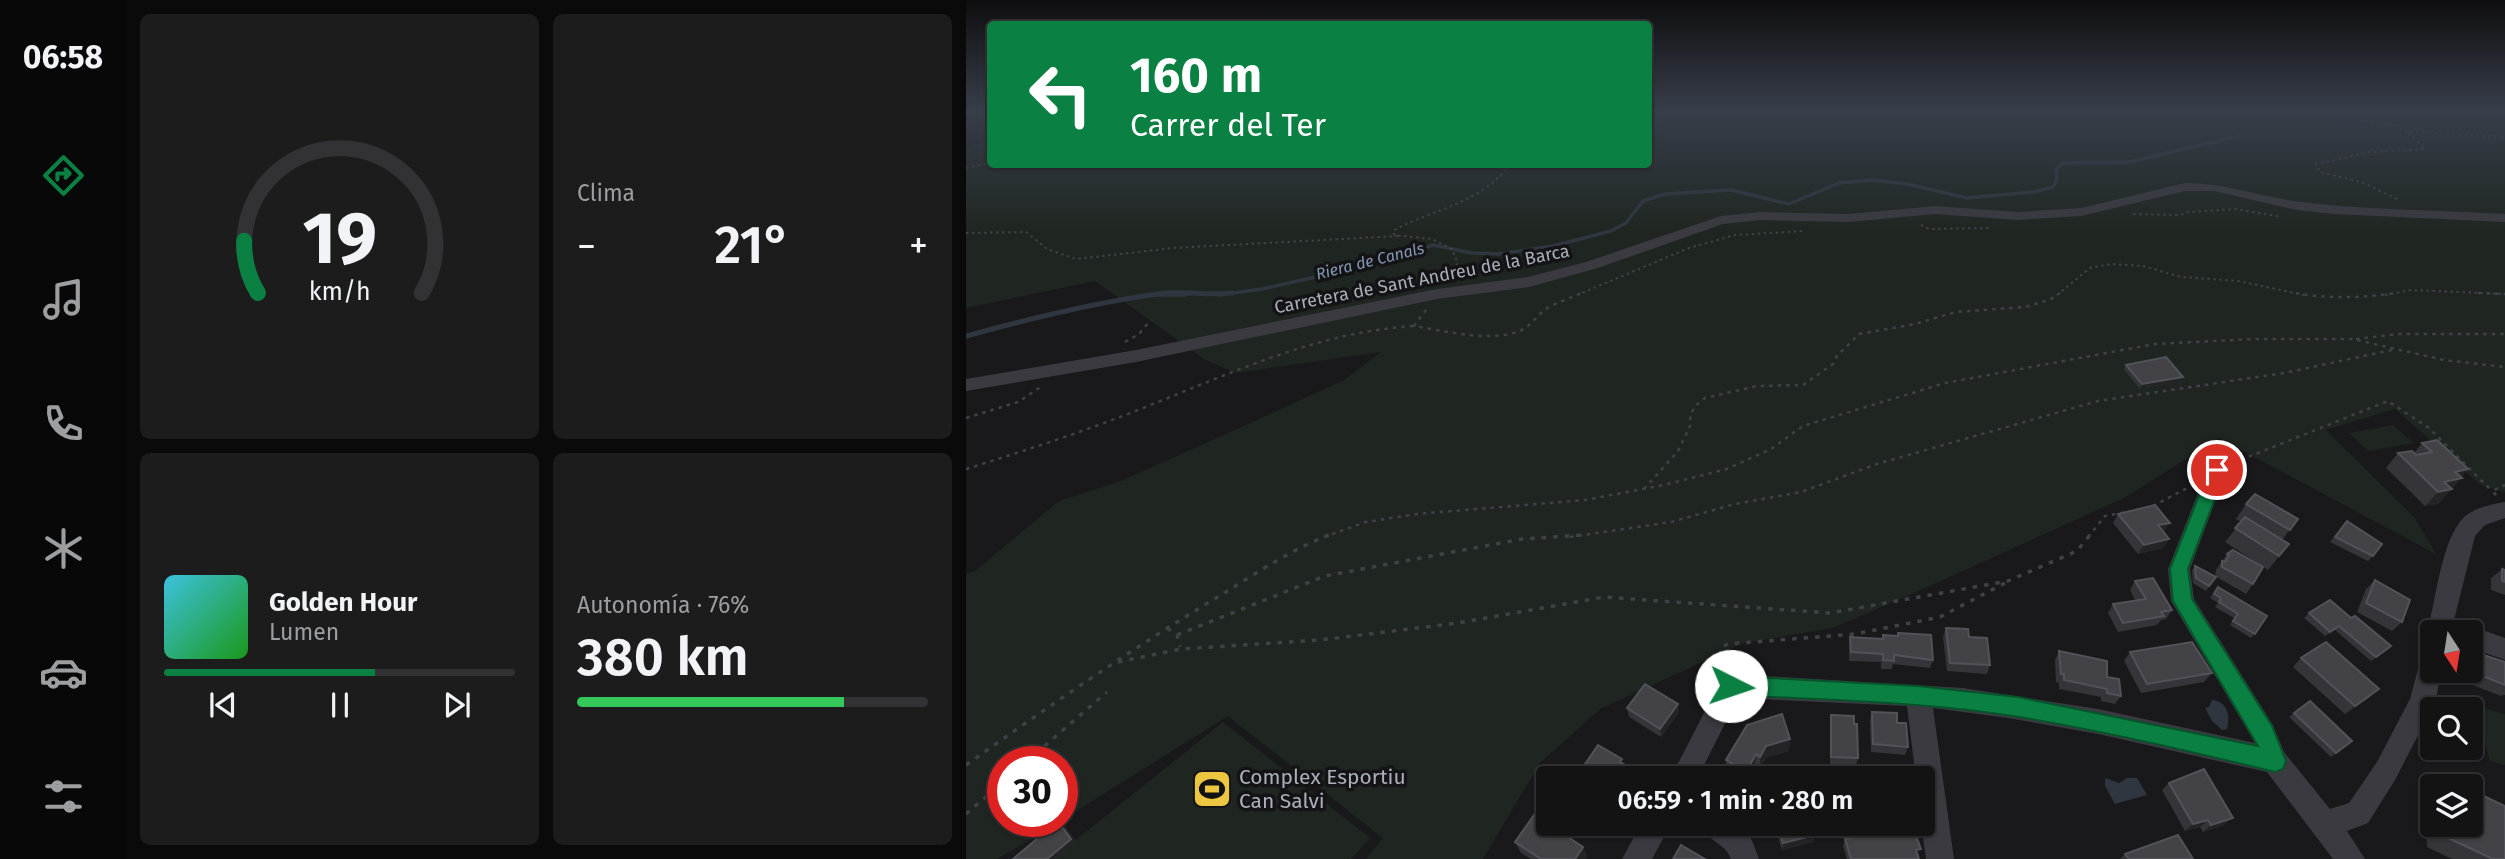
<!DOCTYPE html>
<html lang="es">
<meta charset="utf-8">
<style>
body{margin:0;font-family:"Fira Sans",sans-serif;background:#1c1c1d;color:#f1f3f6;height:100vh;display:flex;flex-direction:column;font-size:26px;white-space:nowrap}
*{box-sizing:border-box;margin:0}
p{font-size:23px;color:#9d9ea0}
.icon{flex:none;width:38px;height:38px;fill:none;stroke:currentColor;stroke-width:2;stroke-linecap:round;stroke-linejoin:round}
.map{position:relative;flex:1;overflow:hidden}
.sheet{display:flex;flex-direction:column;gap:14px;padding:14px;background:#0a0a0b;width:840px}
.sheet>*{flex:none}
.top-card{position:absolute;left:21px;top:21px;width:665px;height:147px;border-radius:7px;box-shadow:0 2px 5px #0004,0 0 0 2px #323234;background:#0b8043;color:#fff;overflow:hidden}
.needle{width:46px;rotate:168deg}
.controls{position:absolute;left:1454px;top:620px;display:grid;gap:14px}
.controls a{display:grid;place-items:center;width:63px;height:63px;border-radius:7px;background:#131314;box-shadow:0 2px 5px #0004,0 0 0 2px #323234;font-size:35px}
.speed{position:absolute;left:21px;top:746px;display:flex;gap:14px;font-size:35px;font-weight:700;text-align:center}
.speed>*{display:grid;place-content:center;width:91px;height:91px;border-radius:50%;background:#131314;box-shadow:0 2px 5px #0004,0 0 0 2px #323234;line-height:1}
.speed .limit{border:10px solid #d22;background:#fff;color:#111}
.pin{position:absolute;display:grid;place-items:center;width:60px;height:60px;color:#fff;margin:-30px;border:4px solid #fff;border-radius:50%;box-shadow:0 2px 7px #0007}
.me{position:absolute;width:77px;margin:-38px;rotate:94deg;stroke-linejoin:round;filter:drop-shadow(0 0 5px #0008)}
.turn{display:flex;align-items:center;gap:24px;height:147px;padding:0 28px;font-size:32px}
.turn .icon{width:91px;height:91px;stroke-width:2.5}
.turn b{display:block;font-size:49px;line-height:60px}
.big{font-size:52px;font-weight:600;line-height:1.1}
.sheet .card{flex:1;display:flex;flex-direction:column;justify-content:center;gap:10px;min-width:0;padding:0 24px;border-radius:10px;background:#1c1c1d}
.sheet .dial{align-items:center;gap:0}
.dial svg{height:182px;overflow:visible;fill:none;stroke:#323234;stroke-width:7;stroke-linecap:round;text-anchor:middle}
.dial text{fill:#f1f3f6;stroke:none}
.song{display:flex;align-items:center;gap:21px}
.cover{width:84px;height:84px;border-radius:10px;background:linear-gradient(135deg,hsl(190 70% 55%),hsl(120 70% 35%))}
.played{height:7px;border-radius:4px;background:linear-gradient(90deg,#0b8043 60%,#323234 60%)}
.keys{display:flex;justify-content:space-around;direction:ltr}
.heat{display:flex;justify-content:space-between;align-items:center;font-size:38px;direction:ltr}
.charge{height:10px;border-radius:5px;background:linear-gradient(90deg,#34c759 76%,#323234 0)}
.sheet .tiles{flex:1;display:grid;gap:14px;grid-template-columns:repeat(2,1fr)}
.trip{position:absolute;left:570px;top:766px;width:399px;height:70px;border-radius:7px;background:#131314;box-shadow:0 2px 5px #0004,0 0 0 2px #323234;font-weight:600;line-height:70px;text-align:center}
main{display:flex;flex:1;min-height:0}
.menu{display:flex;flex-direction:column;width:126px;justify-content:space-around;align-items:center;background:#080808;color:#9d9ea0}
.menu .icon{width:49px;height:49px}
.menu .current{color:#0b8043}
.menu b{font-size:32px;color:#f1f3f6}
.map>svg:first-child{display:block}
</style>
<main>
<nav class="menu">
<b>06:58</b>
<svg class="icon current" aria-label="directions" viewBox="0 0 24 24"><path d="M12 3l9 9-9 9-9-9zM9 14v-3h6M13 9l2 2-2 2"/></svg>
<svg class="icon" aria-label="music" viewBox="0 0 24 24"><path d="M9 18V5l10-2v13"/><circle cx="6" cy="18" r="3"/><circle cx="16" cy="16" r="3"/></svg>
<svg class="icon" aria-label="phone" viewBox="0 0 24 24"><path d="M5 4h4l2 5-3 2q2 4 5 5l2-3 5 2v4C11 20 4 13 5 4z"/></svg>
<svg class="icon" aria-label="climate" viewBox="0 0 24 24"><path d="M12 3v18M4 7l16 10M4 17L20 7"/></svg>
<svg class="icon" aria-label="car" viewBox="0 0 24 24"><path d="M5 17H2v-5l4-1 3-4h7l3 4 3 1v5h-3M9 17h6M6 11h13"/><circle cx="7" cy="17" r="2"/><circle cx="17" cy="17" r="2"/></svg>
<svg class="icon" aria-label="filters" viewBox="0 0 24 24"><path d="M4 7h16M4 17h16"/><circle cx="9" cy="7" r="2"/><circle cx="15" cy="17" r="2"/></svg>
</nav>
<section class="sheet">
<div class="tiles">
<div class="card dial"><svg viewBox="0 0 100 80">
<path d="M14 69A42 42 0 1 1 86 69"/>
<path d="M14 69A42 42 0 0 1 8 46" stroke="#0b8043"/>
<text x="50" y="56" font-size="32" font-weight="700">19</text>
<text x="50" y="72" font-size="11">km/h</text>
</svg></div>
<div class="card"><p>Clima</p>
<div class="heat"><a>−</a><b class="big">21°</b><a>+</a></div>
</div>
<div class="card">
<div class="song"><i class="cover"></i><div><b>Golden Hour</b><p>Lumen</p></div></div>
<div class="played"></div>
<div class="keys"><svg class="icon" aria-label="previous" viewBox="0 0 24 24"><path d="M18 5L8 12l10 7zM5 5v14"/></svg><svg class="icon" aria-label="pause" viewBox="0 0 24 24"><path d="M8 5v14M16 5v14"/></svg><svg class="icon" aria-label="next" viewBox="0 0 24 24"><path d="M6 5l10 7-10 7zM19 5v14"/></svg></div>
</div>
<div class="card"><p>Autonomía · 76%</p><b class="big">380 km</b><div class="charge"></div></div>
</div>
</section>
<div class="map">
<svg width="1539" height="859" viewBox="0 0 1539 859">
<rect width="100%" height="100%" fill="#19191b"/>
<g fill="#1f2621">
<polygon points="683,112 1539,112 1539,492 1516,486 1429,409 1360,430 1449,518 1470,554 1253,438 1160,497 968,584 867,628 778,643 634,709 574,763 517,859 400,859 417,838 262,716 96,820 96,761 37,761 37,821 96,821 31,859 0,859 0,574 9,571 93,501 155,481 280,425 378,380 415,352 270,373 238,359 129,281 0,308 0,147 24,140 24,164 682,164"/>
<polygon points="1427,425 1447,443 1402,451 1383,433"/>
<polygon points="1509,706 1539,714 1539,765 1524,761"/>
<polygon points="257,722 404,838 385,859 86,859"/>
</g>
<g fill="#2f363f">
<path d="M1246,700C1261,701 1265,716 1261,729L1256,730L1246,721L1239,708L1243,707Z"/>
<polygon points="1139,778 1153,783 1161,778 1171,778 1181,795 1149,804 1139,786"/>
</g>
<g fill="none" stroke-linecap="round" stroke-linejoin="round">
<g stroke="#2f363f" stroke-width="3.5">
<polyline points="186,295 220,295"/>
<polyline points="253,295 296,289 403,265 467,245 506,253 532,254 587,246 645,231 660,223 677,201 699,194 765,190 823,204 873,183 906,180 941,184 1001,198 1068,192 1087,187 1091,180 1090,169 1097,163 1163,162 1273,136"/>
</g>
<path stroke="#2f363f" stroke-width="5" d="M0,336C62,319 127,303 191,294C214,290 240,296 266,293"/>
<g stroke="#404147" stroke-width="2" stroke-dasharray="2.5 3.5" stroke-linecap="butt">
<polyline points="1340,112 1351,117 1424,123 1442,132"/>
<polyline points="0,168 24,163"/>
<polyline points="1431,199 1395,182 1354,172 1350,164 1404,152 1459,149 1442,132 1539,137"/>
<polyline points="1167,214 1214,215 1222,212 1269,209 1316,217"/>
<polyline points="955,225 963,229 1025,228"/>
<polyline points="0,233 60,232 81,249 110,259 207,248 432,236"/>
<path d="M490,278L491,261L486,249L466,239L428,235V230C468,209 516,203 544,164"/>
<polyline points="611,295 723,248 769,235 838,231"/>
<polyline points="1091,295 1124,268 1145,264 1177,266 1215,277 1272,281 1338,295"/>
<polyline points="1419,295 1445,290 1539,294"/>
</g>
<g stroke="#404147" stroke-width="2.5" stroke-dasharray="3.5 5" stroke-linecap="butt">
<path d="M1330,293C1361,299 1398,298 1429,293"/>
<polyline points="1512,293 1539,294"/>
<path d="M460,310L448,326C480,331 519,342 551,332C561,329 568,320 576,312C585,304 603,299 615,293"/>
<polyline points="1390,339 1433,334 1539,334"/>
<polyline points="159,342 173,334 183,322"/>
<polyline points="0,418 52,402 76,386"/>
<polyline points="1267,463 1422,401 1463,428 1526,491"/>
<path d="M0,469C61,450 123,430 182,406C270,371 353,332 448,326"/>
<polyline points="678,489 712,451 725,424 724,416 729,406 739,398 791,386 837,385 867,364 871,356 893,334 949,324 990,312 1059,307 1083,300 1094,293"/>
<polyline points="1530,495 1526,491 1539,485"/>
<polyline points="1187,506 1225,486"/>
<polyline points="358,537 400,522 451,514 619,500 698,485 761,469 805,449 837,426 979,383 1189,344 1287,339 1386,339 1478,360 1539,367"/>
<polyline points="604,537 705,522 769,504 835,492 911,464 1132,401 1318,373 1426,350"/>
<polyline points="1122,537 1139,516 1160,512"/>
</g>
<g stroke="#404147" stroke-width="3.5" stroke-dasharray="4.5 7" stroke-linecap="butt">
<polyline points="201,628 211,635 214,647"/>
<polyline points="211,635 359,576 556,539 616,535"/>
<polyline points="152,662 215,649 354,640 492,623 638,597 864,613 1042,581 1111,551 1124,535"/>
<polyline points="759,666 754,648 762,644 889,634 974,617 1039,583"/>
<polyline points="61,761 141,692"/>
<path d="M0,765C82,707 164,650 250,598C286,576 324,550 363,535"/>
<polyline points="0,814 37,782"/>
</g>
<g fill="#3a3a40" fill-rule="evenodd">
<polygon points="0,112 24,112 24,114 0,117"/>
<path d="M1219,183C1259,183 1295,197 1335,202C1402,210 1471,210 1539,214V222L1368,214L1331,210L1248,191H1219L1115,216L1052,220L969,214L883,222L794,220L757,224L632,268L563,287L471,299L170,362L0,391V379L170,350L471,289L562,277L620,262L755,216L794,212L883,214L969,206L1052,212L1115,208Z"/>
<polygon points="1251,462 1258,465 1261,470 1224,569 1228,599 1307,725 1318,752 1364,809 1383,803 1411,762 1444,699 1457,651 1466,648 1466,670 1476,670 1469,702 1429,780 1402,823 1381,831 1399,859 1367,859 1301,772 1132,734 1042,718 967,708 988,859 960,859 955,824 957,779 950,779 941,706 772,698 731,779 704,779 756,678 765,674 997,688 1132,709 1289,743 1205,601 1202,569 1241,470 1244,465"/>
<path d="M1539,502V518L1519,525L1509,536L1485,632H1466L1465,639L1461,632C1470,601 1475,540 1498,517C1508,508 1526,504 1539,502Z"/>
<polygon points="1505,626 1539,638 1539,660 1505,648 1505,632 1496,632"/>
<polygon points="675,824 705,824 686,859 656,859"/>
<path d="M733,824C776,824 778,816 793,859H765C759,842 740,841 733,824Z"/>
</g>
</g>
<g fill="#353539">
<polygon points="1160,365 1214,381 1174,389 1158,369"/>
<polygon points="1456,443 1502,469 1472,504 1459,506 1420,468 1432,453 1448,453"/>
<polygon points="1280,504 1332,519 1316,540 1323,544 1302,570 1259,542 1275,522 1270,519"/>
<polygon points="1152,514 1198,532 1203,539 1197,548 1172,554 1147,523"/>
<polygon points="1381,521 1407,556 1402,561 1364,542"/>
<polygon points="1267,550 1287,584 1280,594 1249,576 1250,570 1254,564 1261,554"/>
<polygon points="1229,566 1250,577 1240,591 1227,583 1226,570"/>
<polygon points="1536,569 1539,570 1539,595 1525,590 1525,578"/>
<polygon points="1409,580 1436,622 1426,631 1391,612 1400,589"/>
<polygon points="1169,581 1206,610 1200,619 1195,620 1191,625 1152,632 1142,613 1147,604 1169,600 1164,590"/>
<polygon points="1252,587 1289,634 1285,638 1264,625 1268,618 1249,607 1252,603 1244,598"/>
<polygon points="1343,613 1385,618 1420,651 1405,661 1369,630 1359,636 1338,618"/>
<polygon points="980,628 1003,637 1024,665 1021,674 981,671 977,637"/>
<polygon points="932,633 967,660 964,668 927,664 926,669 915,669 915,662 883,661 883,645 884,637 916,639 917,635 931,636"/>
<polygon points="1093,651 1141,677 1155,696 1149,704 1135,701 1135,697 1093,689 1093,683 1090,682 1089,660"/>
<polygon points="1164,652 1246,673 1238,682 1175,693 1158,661"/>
<polygon points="1335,658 1403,698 1379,714 1327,667"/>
<polygon points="1539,662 1539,695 1537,695 1535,696 1491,679 1490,670 1505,670"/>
<polygon points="712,704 713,712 695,737 663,717 661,708"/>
<polygon points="906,712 942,747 939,755 905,752 904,720"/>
<polygon points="1328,713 1386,741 1365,757 1323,717"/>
<polygon points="865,715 892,758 890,765 864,765 864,723"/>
<polygon points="824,739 823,751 800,758 794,769 789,766 782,779 772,779 760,772 760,760"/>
<polygon points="909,766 945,779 907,779 907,773"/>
<polygon points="1482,779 1496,786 1471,786"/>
<polygon points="1203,783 1258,825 1237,832 1234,827 1219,831 1196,790"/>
<polygon points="1466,789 1466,824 1505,824 1539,859 1486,859 1461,847 1460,813 1463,812 1464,791"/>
<polygon points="583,824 613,824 604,839 617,847 621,857 620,859 565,859 555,853 549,842"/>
<polygon points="808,824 846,824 849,835 847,842 816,850"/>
<polygon points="879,839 952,855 953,859 881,859 877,846"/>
<polygon points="1159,854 1227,859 1154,859"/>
</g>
<g fill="#242427">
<polygon points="1217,377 1214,381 1174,389 1176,384"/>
<polygon points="1502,469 1493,479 1496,478 1472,504 1459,506 1472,492 1470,490 1489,472"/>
<polygon points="1204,523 1198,532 1192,525"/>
<polygon points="1203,539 1197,548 1172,554 1178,545"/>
<polygon points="1413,689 1403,698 1379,714 1389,706"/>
<polygon points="712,704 713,712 695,737 694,729"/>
<polygon points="824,739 823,751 800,758 794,769 794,757 800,746"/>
<polygon points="790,754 789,766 782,779 780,779 780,772"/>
<polygon points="668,770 669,778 662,779"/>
<polygon points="1267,818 1258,825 1237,832 1245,825"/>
<polygon points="1242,820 1234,827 1219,831 1227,824"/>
<polygon points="92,821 98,825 111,842 91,859 81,859"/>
<polygon points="602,824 613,824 601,844 596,833"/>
<polygon points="849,835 847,842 816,850 817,843"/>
<polygon points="617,847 621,857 620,859 609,859"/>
</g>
<g fill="#424247" stroke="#525359" stroke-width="2">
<polygon points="1200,357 1217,377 1176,384 1160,365"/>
<polygon points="1471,440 1502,469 1489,472 1496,478 1478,482 1486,489 1472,492 1432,453 1446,451 1450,455 1466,452 1456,443"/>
<polygon points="1289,494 1332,519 1324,530 1280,504"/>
<polygon points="1189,505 1204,523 1192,525 1203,539 1178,545 1152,514"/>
<polygon points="1279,517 1323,544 1313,556 1269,528"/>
<polygon points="1381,521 1416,544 1407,556 1369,537"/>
<polygon points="1267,550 1297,567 1287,584 1256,567 1256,561 1259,562 1263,555 1261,554"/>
<polygon points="1229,566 1250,577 1243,586 1230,578"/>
<polygon points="1536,569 1539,570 1539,582 1536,581"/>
<polygon points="1187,578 1206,610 1195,612 1198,616 1157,623 1147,604 1180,599 1169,581"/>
<polygon points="1409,580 1444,600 1436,622 1400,603"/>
<polygon points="1252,587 1301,616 1289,634 1267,621 1272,614 1253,602 1255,598 1248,594"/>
<polygon points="1364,600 1385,618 1389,616 1425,646 1410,657 1373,626 1364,632 1343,613"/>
<polygon points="980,628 1002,629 1003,637 1021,638 1024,665 984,663"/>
<polygon points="932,633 965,635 967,660 928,655 928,661 917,660 917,654 885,652 884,637 917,639 917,635 932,636"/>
<polygon points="1226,642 1246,673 1181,684 1164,652"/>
<polygon points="1360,642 1413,689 1389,706 1335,658"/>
<polygon points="1093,651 1141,661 1141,677 1153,679 1155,696 1141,693 1141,689 1098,680 1098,674 1095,674"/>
<polygon points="1505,651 1539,662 1539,685 1502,670 1505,670"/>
<polygon points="679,684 712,704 694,729 661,708"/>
<polygon points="1344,701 1386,741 1370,753 1328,713"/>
<polygon points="906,712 931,713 931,723 940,723 942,747 907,744"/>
<polygon points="816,714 824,739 800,746 794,757 790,754 780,772 760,760 781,725"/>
<polygon points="865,715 888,716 888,724 891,724 892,758 865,757"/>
<polygon points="632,745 656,759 654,762 668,770 662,779 614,779 611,776"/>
<polygon points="909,766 944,768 945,779 909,779"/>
<polygon points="1238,769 1267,818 1245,825 1242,820 1227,824 1203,783"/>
<polygon points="858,772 894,774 894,779 858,779"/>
<polygon points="1482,779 1496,786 1481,786"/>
<polygon points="1505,790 1539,806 1539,859 1527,859 1480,837 1479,824 1505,824"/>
<polygon points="578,801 583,804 583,824 602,824 596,833 617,847 609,859 575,859 549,842"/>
<polygon points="92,821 105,839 81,859 47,859"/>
<polygon points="811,824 846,824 849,835 817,843"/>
<polygon points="946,825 955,849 950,850 953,859 885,859 879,839"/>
<polygon points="1212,835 1227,859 1163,859 1159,854"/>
<polygon points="715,845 739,859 707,859"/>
</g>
<linearGradient id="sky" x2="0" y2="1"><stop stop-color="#0e0e0f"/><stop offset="0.48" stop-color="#383e4a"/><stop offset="1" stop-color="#383e4a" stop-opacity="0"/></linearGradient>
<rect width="1539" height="232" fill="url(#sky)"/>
<path fill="#0b8043" stroke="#07532c" stroke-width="2" d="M1251,464L1260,470L1222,569L1226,599L1306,726L1320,761L1317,769L1309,772C1224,751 1139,731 1053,717C958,702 861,700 765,695L758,693L755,686L758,679L765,676L952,686L1052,697L1292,746L1207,601L1204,569L1243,470Z"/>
<defs>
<g id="stadium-square" transform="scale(2.0125)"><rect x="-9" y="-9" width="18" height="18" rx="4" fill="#ecc640" stroke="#141416"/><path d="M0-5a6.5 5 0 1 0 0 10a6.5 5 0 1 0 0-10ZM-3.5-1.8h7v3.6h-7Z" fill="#111"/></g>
</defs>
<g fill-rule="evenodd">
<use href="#stadium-square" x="246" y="789"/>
</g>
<g text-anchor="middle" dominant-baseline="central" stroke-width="7" stroke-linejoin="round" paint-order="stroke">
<g font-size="16" font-style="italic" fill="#8498b3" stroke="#141416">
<text transform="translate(404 261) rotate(-14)">Riera de Canals</text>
</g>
<g font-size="18" fill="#acaeba" stroke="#141416">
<text transform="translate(456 279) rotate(-11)">Carretera de Sant Andreu de la Barca</text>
</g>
<g font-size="21" fill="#acaeba" stroke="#141416" text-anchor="start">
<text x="273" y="777">Complex Esportiu<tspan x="273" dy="24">Can Salvi</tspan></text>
</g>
</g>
</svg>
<div class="controls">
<a><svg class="needle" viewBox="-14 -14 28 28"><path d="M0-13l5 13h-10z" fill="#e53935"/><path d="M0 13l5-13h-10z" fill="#9d9ea0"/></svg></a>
<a><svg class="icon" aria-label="search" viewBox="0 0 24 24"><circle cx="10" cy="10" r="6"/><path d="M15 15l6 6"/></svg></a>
<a><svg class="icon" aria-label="layers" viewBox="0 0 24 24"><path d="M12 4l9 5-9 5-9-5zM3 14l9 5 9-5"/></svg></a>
</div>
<div class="speed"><div class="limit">30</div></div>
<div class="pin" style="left:1251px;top:470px;background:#d93025"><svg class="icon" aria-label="arrive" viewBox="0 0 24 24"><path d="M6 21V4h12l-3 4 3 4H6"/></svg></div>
<svg class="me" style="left:765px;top:686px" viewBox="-20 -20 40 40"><circle r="19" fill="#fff"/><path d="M0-13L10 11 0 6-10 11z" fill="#0b8043"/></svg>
<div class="trip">06:59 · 1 min · 280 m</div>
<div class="top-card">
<div class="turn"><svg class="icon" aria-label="left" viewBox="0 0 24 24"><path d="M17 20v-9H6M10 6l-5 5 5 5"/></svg><div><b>160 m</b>Carrer del Ter</div></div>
</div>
</div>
</main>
